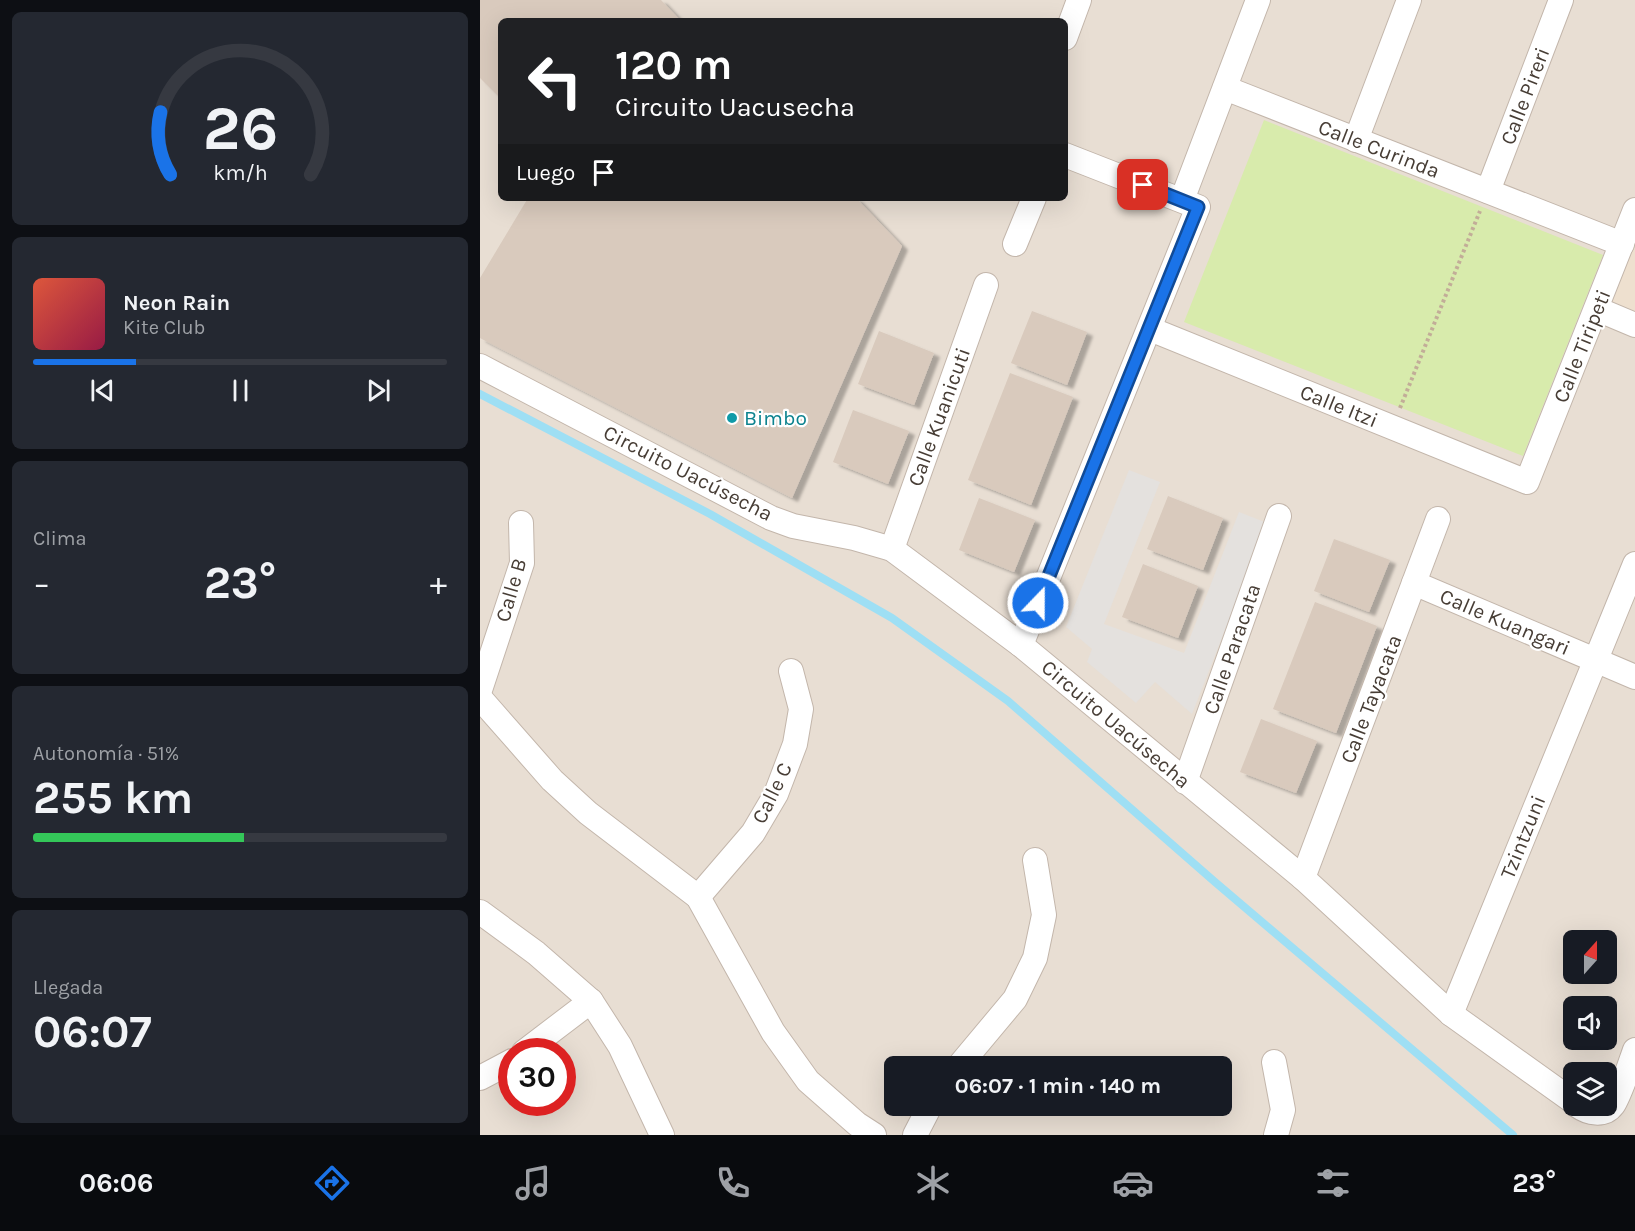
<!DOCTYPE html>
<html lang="es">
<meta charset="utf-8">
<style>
body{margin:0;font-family:Karla,sans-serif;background:#242831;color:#f1f3f6;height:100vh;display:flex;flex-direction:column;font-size:22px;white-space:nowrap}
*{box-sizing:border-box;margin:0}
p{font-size:20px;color:#9ea1a6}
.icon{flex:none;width:33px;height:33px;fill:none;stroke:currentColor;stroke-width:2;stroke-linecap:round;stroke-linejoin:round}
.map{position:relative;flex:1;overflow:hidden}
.details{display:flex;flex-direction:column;gap:12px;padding:12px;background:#0d0f14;width:480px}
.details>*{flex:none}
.top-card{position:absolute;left:18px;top:18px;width:570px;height:183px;border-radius:9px;box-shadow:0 6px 24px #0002;background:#202124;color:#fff;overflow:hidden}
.needle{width:39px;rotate:21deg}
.tools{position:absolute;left:1083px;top:930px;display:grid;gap:12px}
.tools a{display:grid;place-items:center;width:54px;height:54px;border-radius:9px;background:#171b24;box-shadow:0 6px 24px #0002;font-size:30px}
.speed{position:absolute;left:18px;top:1038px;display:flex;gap:12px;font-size:30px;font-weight:700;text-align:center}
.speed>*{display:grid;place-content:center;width:78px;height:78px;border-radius:50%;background:#171b24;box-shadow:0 6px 24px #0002;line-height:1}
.speed .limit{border:9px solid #d22;background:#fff;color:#111}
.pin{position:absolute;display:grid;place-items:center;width:51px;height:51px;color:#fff;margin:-26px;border-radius:12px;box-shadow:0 3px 9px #0006}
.me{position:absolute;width:66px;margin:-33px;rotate:22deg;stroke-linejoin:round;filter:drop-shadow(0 0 4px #0008)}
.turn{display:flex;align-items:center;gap:21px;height:126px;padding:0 18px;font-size:27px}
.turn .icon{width:78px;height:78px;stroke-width:2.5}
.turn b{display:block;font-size:42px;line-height:51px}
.then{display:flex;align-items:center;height:57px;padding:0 18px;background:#0003;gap:12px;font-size:22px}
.big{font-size:45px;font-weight:700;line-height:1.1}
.details .tile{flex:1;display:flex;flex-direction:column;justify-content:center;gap:9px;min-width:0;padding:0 21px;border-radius:9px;background:#242831}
.details .dial{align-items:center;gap:0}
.dial svg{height:156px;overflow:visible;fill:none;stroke:#363941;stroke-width:7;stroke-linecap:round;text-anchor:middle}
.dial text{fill:#f1f3f6;stroke:none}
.song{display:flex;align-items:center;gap:18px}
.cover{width:72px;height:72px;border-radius:9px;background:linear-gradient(135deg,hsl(10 70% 55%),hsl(340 70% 35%))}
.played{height:6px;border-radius:3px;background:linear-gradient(90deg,#1a73e8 25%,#363941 25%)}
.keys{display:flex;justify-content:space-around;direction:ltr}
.heat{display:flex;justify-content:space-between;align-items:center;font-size:33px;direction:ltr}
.charge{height:9px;border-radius:4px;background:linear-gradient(90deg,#34c759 51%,#363941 0)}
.trip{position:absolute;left:404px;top:1056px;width:348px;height:60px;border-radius:9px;background:#171b24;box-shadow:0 6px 24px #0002;font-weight:700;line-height:60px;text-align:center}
.dock{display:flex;height:96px;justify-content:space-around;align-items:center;background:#090b0e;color:#9ea1a6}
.dock .icon{width:42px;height:42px}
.dock .on{color:#1a73e8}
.dock b{font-size:27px;color:#f1f3f6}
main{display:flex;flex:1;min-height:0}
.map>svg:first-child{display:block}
</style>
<main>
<section class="details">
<div class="tile dial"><svg viewBox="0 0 100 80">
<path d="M14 69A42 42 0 1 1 86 69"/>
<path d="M14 69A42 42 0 0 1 9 37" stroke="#1a73e8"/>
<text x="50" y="56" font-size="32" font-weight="700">26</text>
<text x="50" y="72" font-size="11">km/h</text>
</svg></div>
<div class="tile">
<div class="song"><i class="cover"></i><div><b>Neon Rain</b><p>Kite Club</p></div></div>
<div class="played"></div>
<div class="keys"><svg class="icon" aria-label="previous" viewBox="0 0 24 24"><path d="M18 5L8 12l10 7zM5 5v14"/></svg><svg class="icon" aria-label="pause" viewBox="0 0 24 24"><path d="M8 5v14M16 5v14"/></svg><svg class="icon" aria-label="next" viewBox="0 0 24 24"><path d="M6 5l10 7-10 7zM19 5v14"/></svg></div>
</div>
<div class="tile"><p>Clima</p>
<div class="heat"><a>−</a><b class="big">23°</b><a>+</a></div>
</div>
<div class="tile"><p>Autonomía · 51%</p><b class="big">255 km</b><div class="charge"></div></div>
<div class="tile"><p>Llegada</p><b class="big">06:07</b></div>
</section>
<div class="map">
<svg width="1155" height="1135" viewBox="0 0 1155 1135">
<defs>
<filter id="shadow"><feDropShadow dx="6" dy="4" stdDeviation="1.5" flood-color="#0004"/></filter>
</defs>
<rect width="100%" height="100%" fill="#f4ede6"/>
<path fill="#e8ded3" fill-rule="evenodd" d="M0,0H1155V1135H0ZM21,21H585V198H21ZM1094,940H1126V974H1094ZM1094,1006H1126V1040H1094ZM32,1052H82V1102H32ZM414,1066H741V1106H414ZM1094,1072H1126V1106H1094Z"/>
<polygon fill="#eee0cf" points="1155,244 1155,312 1131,303"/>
<polygon fill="#d8ebac" points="784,120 1123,255 1043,456 704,322"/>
<polygon fill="#e4e1de" points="649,470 680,482 624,624 704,653 759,512 787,523 712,714 675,682 656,703 607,662 612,649 586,627"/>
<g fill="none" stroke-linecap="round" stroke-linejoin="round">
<polyline stroke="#9edff4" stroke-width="8" points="0,394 230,514 412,618 528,701 735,882 1033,1135"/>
</g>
<g fill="#d9cabd" filter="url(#shadow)">
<polygon points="0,0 181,0 201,21 21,21 21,99 0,78"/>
<polygon points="48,198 376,198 422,246 312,498 0,338 0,278"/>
<polygon points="552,311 607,332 587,385 531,363"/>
<polygon points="399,331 454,353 434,405 378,384"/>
<polygon points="530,373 593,397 551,505 488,480"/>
<polygon points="373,410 429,431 408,484 353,462"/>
<polygon points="688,496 743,518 723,570 667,549"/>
<polygon points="499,498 555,520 534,572 479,550"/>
<polygon points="854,539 910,560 889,612 834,591"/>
<polygon points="663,564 718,586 698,638 642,617"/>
<polygon points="835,602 897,626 856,733 793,709"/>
<polygon points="781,719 837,741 816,793 760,772"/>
</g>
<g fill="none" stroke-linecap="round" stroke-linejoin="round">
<g stroke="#c3b6ab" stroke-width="26">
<g id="minor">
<polyline points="585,38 599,0"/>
<polyline points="745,88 1142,244"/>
<polyline points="876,140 929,0"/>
<polyline points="1008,191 1081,0"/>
<polyline points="702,200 778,0"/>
<polyline points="535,244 554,198"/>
<polyline points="1117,309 1155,325"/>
<polyline points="670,329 1047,482 1155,210"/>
<polyline points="0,366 291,518 313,526 374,538 412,549 541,645 823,878 971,1014 1094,1102"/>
<polyline points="412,549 506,285"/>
<polyline points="934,583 1155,677"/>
<polyline points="541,645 718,207 585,155"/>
<polyline points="0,690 42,563 41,523"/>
<polyline points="0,698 72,780 108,813 218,897 293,1032 328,1081 377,1124 394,1135"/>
<polyline points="705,782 799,516"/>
<polyline points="823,878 958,519"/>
<polyline points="218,897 273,833 296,794 315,744 321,709 311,671"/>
<polyline points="0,912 56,953 111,1001 140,1046 182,1135"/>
<polyline points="971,1014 1155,564"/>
<polyline points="44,1052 111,1001"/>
<polyline points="794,1062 803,1110 796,1135"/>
<polyline points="479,1066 535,999 555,958 564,915 555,860"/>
<polyline points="0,1078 32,1061"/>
<path d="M1098,1106C1108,1113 1124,1117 1133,1105C1139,1098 1151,1061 1155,1050"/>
<polyline points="435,1135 450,1106"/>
</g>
</g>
<polyline stroke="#c2ad98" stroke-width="4" stroke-dasharray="3 3" stroke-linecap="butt" points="920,408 1000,211"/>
<use href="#minor" stroke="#fff" stroke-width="24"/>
</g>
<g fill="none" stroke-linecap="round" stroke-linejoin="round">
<g stroke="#114b97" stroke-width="15">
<polyline id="route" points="558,603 718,207 663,185"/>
</g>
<use href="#route" stroke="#1a73e8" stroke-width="10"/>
</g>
<circle fill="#0f9aa8" stroke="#fff" stroke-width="2" cx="252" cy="418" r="6"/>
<g text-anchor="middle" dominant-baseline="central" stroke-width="4.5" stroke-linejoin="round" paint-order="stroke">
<g font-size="21" fill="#473d35" stroke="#fff">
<text transform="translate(1045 96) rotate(-69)">Calle Pireri</text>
<text transform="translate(899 149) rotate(21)">Calle Curinda</text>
<text transform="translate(1102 346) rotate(-68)">Calle Tiripeti</text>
<text transform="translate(859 406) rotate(22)">Calle Itzi</text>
<text transform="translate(459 417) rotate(-70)">Calle Kuanicuti</text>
<text transform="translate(208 473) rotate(27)">Circuito Uacúsecha</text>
<text transform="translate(31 590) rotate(-74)">Calle B</text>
<text transform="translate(1025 622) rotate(23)">Calle Kuangari</text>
<text transform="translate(752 649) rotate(-71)">Calle Paracata</text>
<text transform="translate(891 699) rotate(-69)">Calle Tayacata</text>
<text transform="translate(636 724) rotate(40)">Circuito Uacúsecha</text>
<text transform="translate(292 793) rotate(-64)">Calle C</text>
<text transform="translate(1043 837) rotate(-68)">Tzintzuni</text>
</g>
<g font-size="21" fill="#0d838f" stroke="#fff" text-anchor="start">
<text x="264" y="418">Bimbo</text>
</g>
</g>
</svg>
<div class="tools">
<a><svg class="needle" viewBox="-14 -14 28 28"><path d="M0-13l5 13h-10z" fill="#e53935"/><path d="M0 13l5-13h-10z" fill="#9ea1a6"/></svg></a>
<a><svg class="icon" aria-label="sound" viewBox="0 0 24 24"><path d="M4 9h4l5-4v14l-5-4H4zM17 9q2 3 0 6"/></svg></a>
<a><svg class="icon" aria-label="layers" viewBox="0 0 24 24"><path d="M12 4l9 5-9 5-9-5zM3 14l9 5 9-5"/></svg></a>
</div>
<div class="speed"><div class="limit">30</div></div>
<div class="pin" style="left:663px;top:185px;background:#d93025"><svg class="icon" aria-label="arrive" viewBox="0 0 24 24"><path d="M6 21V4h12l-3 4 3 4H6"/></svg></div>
<svg class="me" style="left:558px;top:603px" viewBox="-20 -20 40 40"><circle r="17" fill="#1a73e8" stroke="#fff" stroke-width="3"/><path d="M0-11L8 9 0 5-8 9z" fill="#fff"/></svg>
<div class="trip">06:07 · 1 min · 140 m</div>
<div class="top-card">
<div class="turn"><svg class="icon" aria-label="left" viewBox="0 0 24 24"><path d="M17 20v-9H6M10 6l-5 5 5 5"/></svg><div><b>120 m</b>Circuito Uacusecha</div></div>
<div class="then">Luego<svg class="icon" aria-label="arrive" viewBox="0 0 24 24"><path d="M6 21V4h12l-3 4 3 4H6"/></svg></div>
</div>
</div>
</main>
<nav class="dock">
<b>06:06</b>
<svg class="icon on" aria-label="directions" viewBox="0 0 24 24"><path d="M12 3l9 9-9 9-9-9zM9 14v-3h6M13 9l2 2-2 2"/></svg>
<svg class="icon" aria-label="music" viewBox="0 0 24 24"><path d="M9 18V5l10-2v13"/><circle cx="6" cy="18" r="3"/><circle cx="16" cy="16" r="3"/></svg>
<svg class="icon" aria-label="phone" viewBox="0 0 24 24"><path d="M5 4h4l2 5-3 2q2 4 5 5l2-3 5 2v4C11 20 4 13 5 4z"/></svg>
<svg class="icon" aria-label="climate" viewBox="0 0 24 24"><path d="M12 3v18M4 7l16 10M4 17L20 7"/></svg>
<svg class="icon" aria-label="car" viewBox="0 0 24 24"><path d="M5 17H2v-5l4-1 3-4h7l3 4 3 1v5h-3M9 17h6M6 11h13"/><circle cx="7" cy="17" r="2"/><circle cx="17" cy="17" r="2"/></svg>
<svg class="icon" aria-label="filters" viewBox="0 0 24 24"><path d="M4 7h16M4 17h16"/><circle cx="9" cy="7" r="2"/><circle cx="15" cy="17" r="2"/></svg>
<b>23°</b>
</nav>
